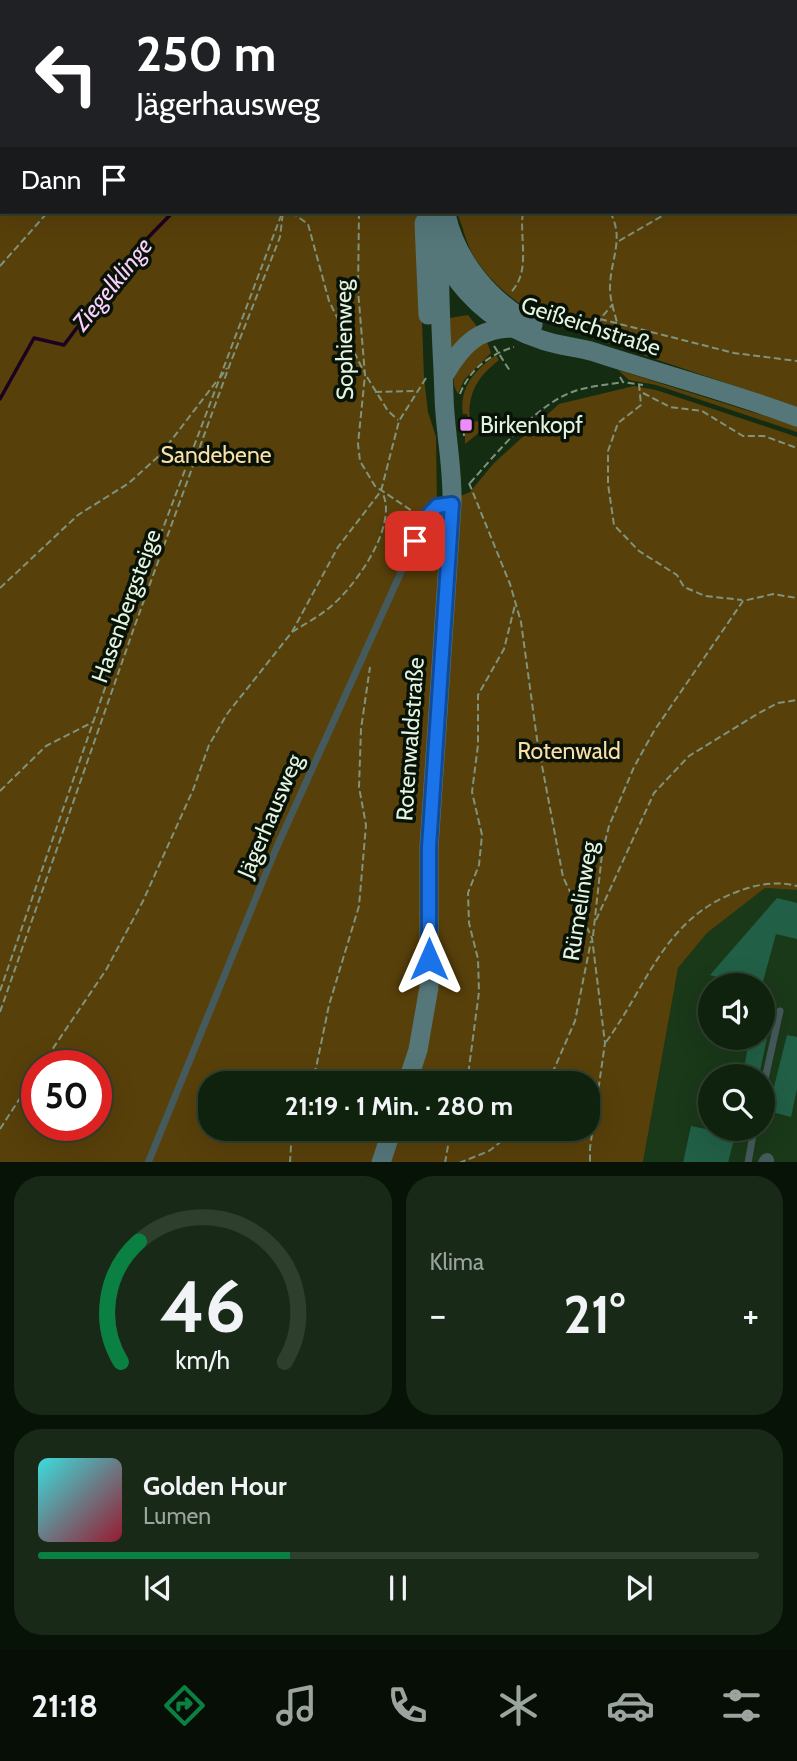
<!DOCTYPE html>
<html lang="de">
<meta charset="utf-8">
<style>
body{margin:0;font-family:Cabin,sans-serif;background:#182a17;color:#f1f3f6;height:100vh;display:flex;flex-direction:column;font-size:26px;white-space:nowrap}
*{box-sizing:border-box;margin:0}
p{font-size:23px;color:#9ba49e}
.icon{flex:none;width:38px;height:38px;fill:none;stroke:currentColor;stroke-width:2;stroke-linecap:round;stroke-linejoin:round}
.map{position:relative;height:1162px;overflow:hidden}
.panel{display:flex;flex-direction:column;gap:14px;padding:14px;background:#081308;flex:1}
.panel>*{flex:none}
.banner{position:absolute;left:0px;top:0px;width:798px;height:214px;box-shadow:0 7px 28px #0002,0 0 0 2px #2f3f2e;background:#202124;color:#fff;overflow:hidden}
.controls{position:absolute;left:698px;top:973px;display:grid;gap:14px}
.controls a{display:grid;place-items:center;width:77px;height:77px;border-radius:50%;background:#0f220e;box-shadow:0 7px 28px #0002,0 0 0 2px #2f3f2e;font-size:35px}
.speed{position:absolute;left:21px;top:1050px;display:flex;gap:14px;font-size:35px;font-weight:700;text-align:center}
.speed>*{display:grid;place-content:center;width:91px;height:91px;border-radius:50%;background:#0f220e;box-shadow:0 7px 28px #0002,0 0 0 2px #2f3f2e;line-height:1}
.speed .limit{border:10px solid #d22;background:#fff;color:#111}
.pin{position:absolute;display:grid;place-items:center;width:60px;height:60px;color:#fff;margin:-30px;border-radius:14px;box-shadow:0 4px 10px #0006}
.me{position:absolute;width:77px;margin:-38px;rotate:0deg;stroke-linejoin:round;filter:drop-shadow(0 0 5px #0008)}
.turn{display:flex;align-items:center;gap:24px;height:147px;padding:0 21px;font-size:32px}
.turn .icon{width:91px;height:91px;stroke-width:2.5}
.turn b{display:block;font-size:49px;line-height:60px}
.then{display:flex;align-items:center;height:66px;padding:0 21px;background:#0003;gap:14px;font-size:26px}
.big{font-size:52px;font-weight:700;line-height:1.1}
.panel .card{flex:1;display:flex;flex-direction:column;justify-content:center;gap:10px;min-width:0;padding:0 24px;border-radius:28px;background:#182a17}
.panel .dial{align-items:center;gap:0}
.dial svg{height:182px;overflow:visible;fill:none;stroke:#2f3f2e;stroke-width:7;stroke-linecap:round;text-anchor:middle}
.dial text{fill:#f1f3f6;stroke:none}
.song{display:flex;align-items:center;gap:21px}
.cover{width:84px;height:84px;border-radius:10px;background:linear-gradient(135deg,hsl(180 70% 55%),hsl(350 70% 35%))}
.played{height:7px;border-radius:4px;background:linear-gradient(90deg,#0b8043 35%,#2f3f2e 35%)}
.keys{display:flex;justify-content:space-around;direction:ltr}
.heat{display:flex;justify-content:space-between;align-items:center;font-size:38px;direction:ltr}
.panel .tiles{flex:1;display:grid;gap:14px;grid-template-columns:1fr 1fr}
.card:last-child{grid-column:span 2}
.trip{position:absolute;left:198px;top:1071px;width:402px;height:70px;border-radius:28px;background:#0f220e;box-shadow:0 7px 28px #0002,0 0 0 2px #2f3f2e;font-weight:700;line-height:70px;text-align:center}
.menu{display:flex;height:112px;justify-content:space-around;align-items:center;background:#060e06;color:#9ba49e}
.menu .icon{width:49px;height:49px}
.menu .on{color:#0b8043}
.menu b{font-size:32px;color:#f1f3f6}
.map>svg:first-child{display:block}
</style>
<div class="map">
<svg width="797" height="1163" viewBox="0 0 797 1163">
<rect width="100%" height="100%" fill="#142d12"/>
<path fill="#1a3919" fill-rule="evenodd" d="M765,888L797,890V1162L643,1163L678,968L707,933ZM710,985H763V1038H710ZM710,1076H763V1129H710Z"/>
<g fill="#58400a" fill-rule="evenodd">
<path d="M0,0H448L2,2V212H418L424,378L428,412L436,437L437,506L470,492L494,463L559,404L634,386L656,390L797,437V890L765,888L707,933L678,968L643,1162L0,1163ZM37,1066H96V1125H37ZM210,1083H588V1129H210Z"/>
<polygon points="481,0 761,0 480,2"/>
<path d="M797,69V407L554,325C524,309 489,284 472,253C465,240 463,225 456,212H796Z"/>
<polygon points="468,315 479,329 451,354 450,318"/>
<path d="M485,336L491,353L464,380L458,394C443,370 469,352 485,336Z"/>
<path d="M496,355L499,360C477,377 467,394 470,422L479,421L481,431L465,444V432L469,430L467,414H463C459,387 475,370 496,355Z"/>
<polygon points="618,370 797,426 797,432 656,385 629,380"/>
</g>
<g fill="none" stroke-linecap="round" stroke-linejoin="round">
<polyline stroke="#1c0020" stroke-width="3.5" points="0,399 34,338 64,345 133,253 173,212"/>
</g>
<g fill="#216046">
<polygon points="777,898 797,903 797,939 776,934 762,985 743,985 710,975"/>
<polygon points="763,1000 775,1003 767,1037 763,1037"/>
<polygon points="787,1035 797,1037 797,1089 791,1117 768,1111"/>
<polygon points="749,1038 767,1038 759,1076 743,1076"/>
<polygon points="691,1126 735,1135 728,1163 683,1163"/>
</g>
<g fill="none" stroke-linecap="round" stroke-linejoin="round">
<g stroke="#7f937d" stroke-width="2" stroke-dasharray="7 3.5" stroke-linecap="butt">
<polyline points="30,0 33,2"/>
<polyline points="284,0 285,2"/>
<polyline points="308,0 310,2"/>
<polyline points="792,0 794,2"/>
<polyline points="4,2 9,0"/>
<polyline points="544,2 545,0"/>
<polyline points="595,2 596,0"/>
<polyline points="693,2 695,0"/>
<polyline points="769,2 771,0"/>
<polyline points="0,3 2,2"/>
<polyline points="796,4 797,4"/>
<polyline points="796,61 797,61"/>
<polyline points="796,124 797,123"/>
<polyline points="0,180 2,178"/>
<polyline points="796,201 797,201"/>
<polyline points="291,212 308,224 329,301 364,372"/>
<polyline points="359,212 358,290 365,375 358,444 360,461 375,486 415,513"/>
<path d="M610,212C625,239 610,260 610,288C610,308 621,324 619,344"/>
<polyline points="619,241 669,212"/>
<polyline points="0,266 48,212"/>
<path d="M512,291C531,270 519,238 523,212"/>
<polyline points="600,319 734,353 797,361"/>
<polyline points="596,335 600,319 613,304"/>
<polyline points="494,346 510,371"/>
<polyline points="367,377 388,411 398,420"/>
<polyline points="620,377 623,382 643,385"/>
<polyline points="220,378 227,368"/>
<polyline points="639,384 641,405 618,423 608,451 608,484 614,525 639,551 677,575 684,587 705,596 742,600"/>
<polyline points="375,392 415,391"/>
<polyline points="643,393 670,407 702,411 743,436 764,436 797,448"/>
<path d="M460,394C469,370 490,354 514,347"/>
<polyline points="463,421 464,436"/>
<polyline points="469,483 510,584 521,622 537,739 563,877 592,938 605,1043 590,1148 590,1163"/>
<path d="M470,483C497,453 536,404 575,391C590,386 607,385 623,382"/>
<polyline points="0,588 78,515 129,483 160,455 216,382"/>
<path d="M292,632C303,625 315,619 325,611C352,592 398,528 383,494"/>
<polyline points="0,791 46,746 93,722"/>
<polyline points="596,920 654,793 689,756 759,713 778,703 797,700"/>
<polyline points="593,936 602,854 609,826 634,767 654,731 743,601 773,594 797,598"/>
<polyline points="0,991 131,613 282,213"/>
<polyline points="0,1012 135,625 230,364 280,237 283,212"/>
<path d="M606,1042C649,983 664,918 739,891C757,884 778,881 797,886"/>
<polyline points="41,1066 106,970 143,901 193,790 209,745 227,714 292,632 338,547 381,491 399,421 426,378"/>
<polyline points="307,1083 316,1068 329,1005 359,906 366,825 359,787 361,729 370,667"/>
<polyline points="467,1083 479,992 478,959 469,923 468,893 479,865 482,835 472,792 478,745 478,695 504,649 515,605"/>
<polyline points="548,1083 575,1021 591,941"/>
<polyline points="0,1129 37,1072"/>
<polyline points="290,1163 292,1129"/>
<polyline points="445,1163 451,1129"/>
<polyline points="459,1163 489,1151 517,1129"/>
</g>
<g stroke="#455a5c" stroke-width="7">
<polyline points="763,1088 780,1011"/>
<polyline points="148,1163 275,851 425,519 437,506 449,505"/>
<polyline points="748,1163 754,1129"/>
</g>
<polyline stroke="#455a5c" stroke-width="14" points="765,1163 767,1160"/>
<g stroke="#55777a" stroke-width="19">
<path d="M427,212C440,273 482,321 542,340C559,346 577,347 594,352C661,374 730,392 797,417"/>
<path d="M446,214C457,263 491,301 533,325"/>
<polyline points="424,223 428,315"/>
<path d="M445,374C462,345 478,328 514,328"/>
<path d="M407,1083L418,1050L429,987V847L452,504C453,466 445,433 444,396C442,335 436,273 443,212"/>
<polyline points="381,1163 392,1129"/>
</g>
<polyline stroke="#66989c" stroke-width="21" points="473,2 474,0"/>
</g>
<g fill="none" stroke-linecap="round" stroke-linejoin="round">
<g stroke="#114b97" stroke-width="18">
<polyline id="route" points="415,541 425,519 437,506 452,504 429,847 429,959"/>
</g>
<use href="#route" stroke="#1a73e8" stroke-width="12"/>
</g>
<rect fill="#ed8cf9" stroke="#081207" stroke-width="2.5" x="459" y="418" width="14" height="14" rx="3.5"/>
<g text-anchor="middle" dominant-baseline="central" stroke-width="7" stroke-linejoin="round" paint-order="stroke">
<g font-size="23" fill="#e4f4e2" stroke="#081207">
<text transform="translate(591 326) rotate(18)">Geißeichstraße</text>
<text transform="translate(344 340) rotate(-91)">Sophienweg</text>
<text transform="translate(126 606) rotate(-70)">Hasenbergsteige</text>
<text transform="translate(410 739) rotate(-86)">Rotenwaldstraße</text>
<text transform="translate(270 816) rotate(-67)">Jägerhausweg</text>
<text transform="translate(580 901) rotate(-81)">Rümelinweg</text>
</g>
<g font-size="23" fill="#e4f4e2" stroke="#081207" text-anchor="start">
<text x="480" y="425">Birkenkopf</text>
</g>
<g font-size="23" fill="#fbdea8" stroke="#081207">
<text x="216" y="455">Sandebene</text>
<text x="569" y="751">Rotenwald</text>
</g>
<g font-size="24" font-style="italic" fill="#fad0fe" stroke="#081207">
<text transform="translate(112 284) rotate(-51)">Ziegelklinge</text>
</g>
</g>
</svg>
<div class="controls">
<a><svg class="icon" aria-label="sound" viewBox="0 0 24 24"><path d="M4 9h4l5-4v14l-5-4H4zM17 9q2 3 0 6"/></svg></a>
<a><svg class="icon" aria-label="search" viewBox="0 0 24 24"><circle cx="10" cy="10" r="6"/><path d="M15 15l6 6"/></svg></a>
</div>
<div class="speed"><div class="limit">50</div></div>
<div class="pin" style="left:415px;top:541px;background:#d93025"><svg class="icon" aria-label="arrive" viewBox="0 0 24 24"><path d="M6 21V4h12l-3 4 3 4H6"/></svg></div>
<svg class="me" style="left:429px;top:959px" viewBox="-20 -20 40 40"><path d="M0-17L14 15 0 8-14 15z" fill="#1a73e8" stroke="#fff" stroke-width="4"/></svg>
<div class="trip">21:19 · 1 Min. · 280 m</div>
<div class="banner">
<div class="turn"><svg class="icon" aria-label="left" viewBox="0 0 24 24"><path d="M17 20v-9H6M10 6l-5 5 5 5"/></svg><div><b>250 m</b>Jägerhausweg</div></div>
<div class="then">Dann<svg class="icon" aria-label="arrive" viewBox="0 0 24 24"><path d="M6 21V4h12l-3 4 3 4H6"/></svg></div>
</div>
</div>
<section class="panel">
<div class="tiles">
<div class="card dial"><svg viewBox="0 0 100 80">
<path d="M14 69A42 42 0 1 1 86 69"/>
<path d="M14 69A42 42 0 0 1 22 16" stroke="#0b8043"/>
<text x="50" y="56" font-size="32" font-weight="700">46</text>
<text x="50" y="72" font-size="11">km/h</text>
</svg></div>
<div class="card"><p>Klima</p>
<div class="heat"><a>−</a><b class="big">21°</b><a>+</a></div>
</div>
<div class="card">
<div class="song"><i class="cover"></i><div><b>Golden Hour</b><p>Lumen</p></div></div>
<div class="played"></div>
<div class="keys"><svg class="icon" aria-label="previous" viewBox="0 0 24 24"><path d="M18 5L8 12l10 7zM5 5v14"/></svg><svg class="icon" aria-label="pause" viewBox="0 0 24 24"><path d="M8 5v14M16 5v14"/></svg><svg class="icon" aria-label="next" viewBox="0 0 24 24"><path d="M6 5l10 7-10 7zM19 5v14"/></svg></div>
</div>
</div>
</section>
<nav class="menu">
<b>21:18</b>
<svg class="icon on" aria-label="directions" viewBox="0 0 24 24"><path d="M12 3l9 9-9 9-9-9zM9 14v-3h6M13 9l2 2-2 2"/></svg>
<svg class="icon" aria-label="music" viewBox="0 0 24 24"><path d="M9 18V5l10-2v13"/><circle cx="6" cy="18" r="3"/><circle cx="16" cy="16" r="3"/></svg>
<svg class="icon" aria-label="phone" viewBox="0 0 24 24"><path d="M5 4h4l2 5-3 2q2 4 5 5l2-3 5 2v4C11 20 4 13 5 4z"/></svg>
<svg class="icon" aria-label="climate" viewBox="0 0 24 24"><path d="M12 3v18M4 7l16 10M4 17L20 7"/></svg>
<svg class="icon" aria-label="car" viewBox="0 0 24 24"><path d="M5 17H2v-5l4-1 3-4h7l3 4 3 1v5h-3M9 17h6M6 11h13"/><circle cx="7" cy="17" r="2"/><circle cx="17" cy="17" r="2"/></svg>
<svg class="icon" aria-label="filters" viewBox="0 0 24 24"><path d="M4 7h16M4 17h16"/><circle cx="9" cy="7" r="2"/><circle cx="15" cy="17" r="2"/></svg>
</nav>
